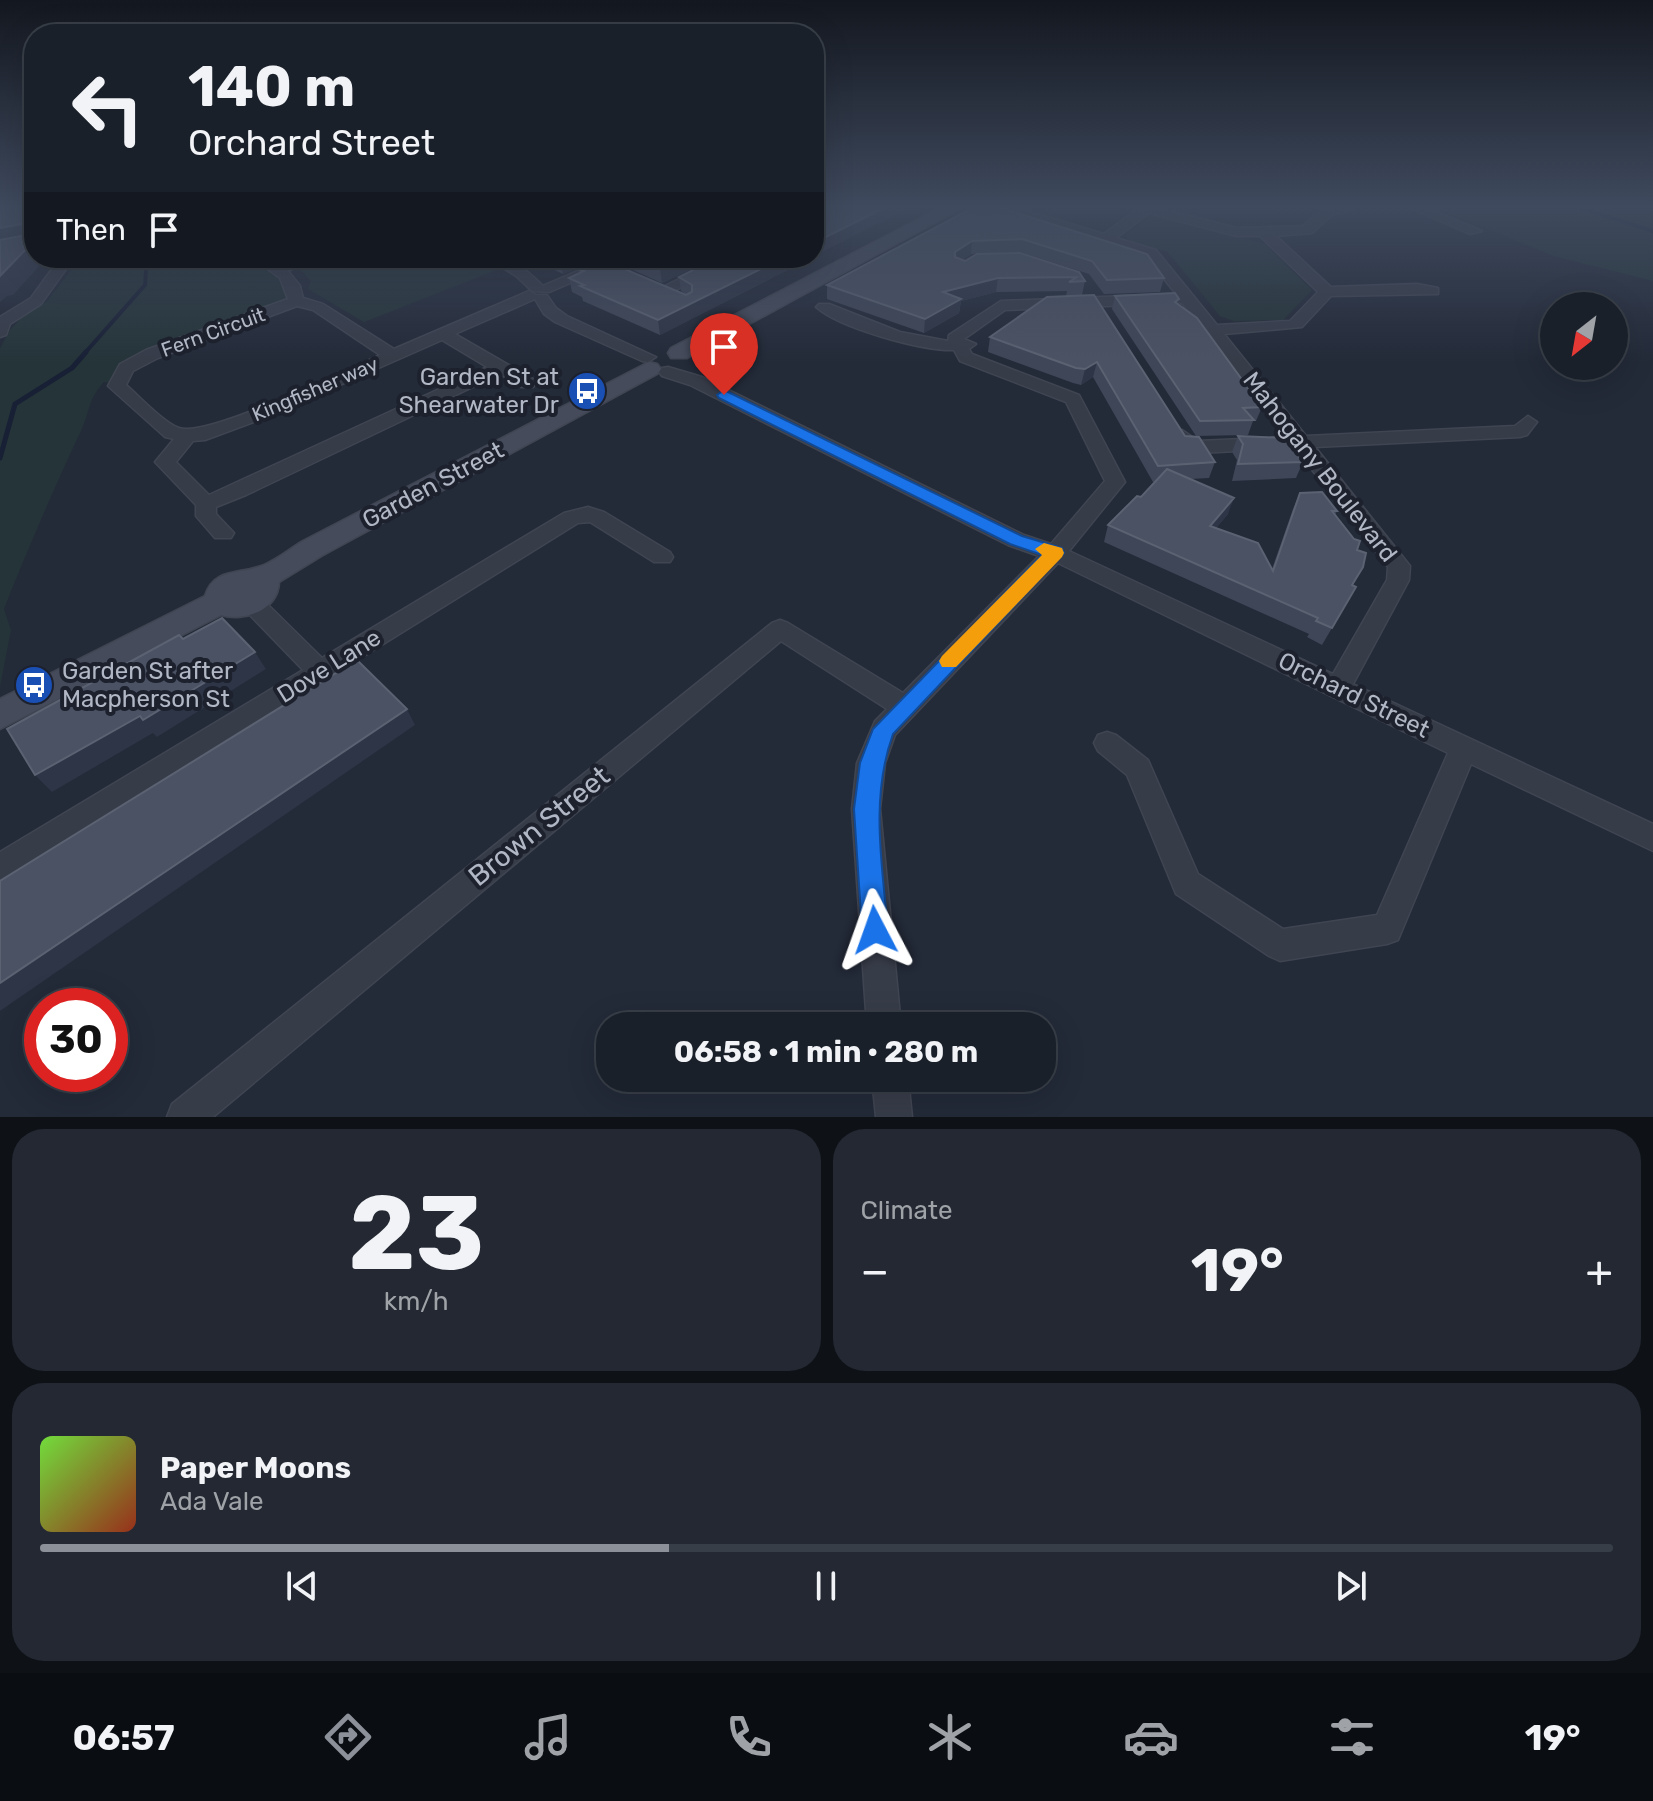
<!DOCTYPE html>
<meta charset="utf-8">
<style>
body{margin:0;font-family:Rubik,sans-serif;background:#232832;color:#f1f3f6;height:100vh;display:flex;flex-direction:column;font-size:30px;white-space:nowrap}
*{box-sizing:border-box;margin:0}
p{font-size:26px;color:#9fa3a8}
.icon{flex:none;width:44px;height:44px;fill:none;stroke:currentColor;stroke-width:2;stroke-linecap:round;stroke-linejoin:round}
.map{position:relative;height:1117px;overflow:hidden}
.sheet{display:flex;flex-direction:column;gap:12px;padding:12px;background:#0e1217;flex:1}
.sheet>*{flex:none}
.hud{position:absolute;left:24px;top:24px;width:800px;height:244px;border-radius:32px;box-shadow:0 8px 32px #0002,0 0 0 2px #383e47;background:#1a202a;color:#f1f3f6;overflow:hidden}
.needle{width:52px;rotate:211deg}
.buttons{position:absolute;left:1540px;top:292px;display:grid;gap:16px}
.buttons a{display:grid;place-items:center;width:88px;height:88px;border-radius:50%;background:#1a202a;box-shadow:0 8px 32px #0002,0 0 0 2px #383e47;font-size:40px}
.speed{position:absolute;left:24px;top:988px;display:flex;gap:16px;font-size:40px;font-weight:700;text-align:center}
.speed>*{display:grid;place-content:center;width:104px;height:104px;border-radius:50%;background:#1a202a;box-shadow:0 8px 32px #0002,0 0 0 2px #383e47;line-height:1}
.speed .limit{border:12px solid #d22;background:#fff;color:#111}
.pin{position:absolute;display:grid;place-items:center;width:68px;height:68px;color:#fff;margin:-82px -34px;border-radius:50% 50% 50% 0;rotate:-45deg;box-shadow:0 0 8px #0007}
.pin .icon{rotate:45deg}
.me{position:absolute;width:88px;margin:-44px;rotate:356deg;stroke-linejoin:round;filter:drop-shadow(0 0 6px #0008)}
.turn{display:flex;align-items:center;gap:28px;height:168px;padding:0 32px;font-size:36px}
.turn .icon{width:104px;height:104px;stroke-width:2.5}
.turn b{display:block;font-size:56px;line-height:68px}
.then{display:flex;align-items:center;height:76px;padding:0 32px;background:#0003;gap:16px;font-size:30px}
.big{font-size:60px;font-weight:700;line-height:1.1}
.sheet .card{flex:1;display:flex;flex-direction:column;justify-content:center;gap:12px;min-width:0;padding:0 28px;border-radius:32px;background:#232832}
.sheet .dial{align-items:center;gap:0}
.dial b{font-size:104px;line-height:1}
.song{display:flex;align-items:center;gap:24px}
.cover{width:96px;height:96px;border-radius:12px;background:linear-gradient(135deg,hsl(100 70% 55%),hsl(10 70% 35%))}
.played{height:8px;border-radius:4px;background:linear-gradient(90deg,#8c9099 40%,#383e47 40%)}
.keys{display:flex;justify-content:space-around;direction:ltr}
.heat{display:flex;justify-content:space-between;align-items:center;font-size:44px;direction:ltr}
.sheet .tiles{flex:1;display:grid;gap:12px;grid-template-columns:1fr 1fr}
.card:last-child{grid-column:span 2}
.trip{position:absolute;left:596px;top:1012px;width:460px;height:80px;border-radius:32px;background:#1a202a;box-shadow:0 8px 32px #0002,0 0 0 2px #383e47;font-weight:700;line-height:80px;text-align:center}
.menu{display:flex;height:128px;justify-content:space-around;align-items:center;background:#0a0d11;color:#9fa3a8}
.menu .icon{width:56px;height:56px}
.menu .selected{color:#8c9099}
.menu b{font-size:36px;color:#f1f3f6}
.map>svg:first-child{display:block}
</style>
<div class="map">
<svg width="1653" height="1117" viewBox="0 0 1653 1117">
<rect width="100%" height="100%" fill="#232a38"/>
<g fill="#253439">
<polygon points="1431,206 1653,206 1653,281 1554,256"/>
<polygon points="1152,216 1165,216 1265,244 1312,290 1283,320 1234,321 1220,316 1168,252 1129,241 1125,235"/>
<path d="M81,258H251L274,270L289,291L287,301L146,353L110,383L104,382C87,401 91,409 81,431C53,490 28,549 4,609L11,630L0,687V348L10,330L24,315L47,301Z"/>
<polygon points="324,258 468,258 494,271 364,322 308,289 311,281 300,269"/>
</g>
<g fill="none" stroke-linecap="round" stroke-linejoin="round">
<g stroke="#182035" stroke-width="4">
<polyline points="1574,206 1653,231"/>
<polyline points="84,354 145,285 147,258"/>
</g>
<polyline stroke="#182035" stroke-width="5" points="0,458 15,404 72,368 86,352"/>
<g stroke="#404552" stroke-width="3">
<g id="street">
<path d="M993,206H1011L1104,234L1140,207L1150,206L1237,228L1303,226L1323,208L1355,206L1354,209L1333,214L1312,233L1276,236L1331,287L1417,284L1438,288V294L1331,296L1302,327L1224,334L1306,436L1515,426L1528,416L1537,422L1527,435L1520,437L1315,447L1410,566L1409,580L1353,684L1653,824V851L1471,764L1398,940L1387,944L1280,961L1269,956L1176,894L1127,775L1098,751L1094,743L1098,735L1107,732L1116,735L1148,760L1198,874L1283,929L1377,915L1448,753L1058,563L895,735L885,763L880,809L901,1026H867L852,809L857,763L875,721L887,709L781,641L213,1117H167L172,1104L772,623L780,620L788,623L903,693L1039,556L1008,545L690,385L662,376L659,372L662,368L668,367L702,377L1024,535L1051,544L1105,481L1066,402L960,361L954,350C922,351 839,328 816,307L819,304H829L900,332L948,341L949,335L1001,301L1176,294L1146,256L1108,244L1094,247L1092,244L1095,240ZM1149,213L1237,236H1260L1318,292L1290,321L1217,325L1156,250L1116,238ZM1182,303L1287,437L1198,441L1182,430L1173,436L1182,450L1198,453L1295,448L1388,567L1387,580L1333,674L1069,551L1125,482L1079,395L972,354L969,349L976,344L964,339L1005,310Z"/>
<polygon points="1406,206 1422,206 1482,231 1470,234"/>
<polygon points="60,258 74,258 41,304 10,324 6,335 0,337 0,317 31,298"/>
<path d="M253,258H271L280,264L296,258H317L288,271L300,286L303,298L323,304L394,349L529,291L536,295H547L556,308L567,316L656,357L648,362L642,361L555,322L544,314L535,299L455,334L533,379L536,383L533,387H521L500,374L246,495L216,507V514L234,533L231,538H215L196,516V505L155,462L174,439L165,437L108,386L120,364L146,350L288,299L280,278ZM297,306L313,310L380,355C346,370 207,438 179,428C164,423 139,396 126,385L133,371L158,358ZM442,340L487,367L209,495L176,462L193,441L205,440L270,416Z"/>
<path d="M488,258C512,258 526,269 543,286L608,258H627L549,292L532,291L516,276Z"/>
<polygon points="721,258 739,258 668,294 658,294 655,291"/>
<polygon points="588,507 604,512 670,552 673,557 670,562 654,562 590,522 578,523 0,882 0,852 303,670 243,608 239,602 243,596 251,594 259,596 322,658 564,513"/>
<polygon points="872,1078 908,1078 912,1117 876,1117"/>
</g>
</g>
<g stroke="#404552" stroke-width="3">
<g id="secondary">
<polygon points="944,206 965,206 687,358 671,358 668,353 671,348"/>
<path d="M649,362L657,364L661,369L657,374L323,555L279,582C278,610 245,622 221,615L0,729V699L205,596C213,569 237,574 258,567C273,563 289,549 303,541Z"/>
</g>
</g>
<use href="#street" fill="#373c49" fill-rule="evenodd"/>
<use href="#secondary" fill="#454b5b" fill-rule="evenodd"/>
</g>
<g fill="#3f4657">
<polygon points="976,206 1164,278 1160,292 1104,294 1089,274 1020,252 971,254 962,260 965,261 1020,253 1085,281 1082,295 1066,296 1067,291 996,292 961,301 959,313 924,333 827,299 827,285"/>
<polygon points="1015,206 1037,206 1031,209"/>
<polygon points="530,258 600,258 563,274"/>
<polygon points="621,258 714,258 662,283 622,265"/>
<polygon points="717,258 811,258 660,335 583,301 582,297 572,292 569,278 579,273 578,269 686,295 687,295 681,291 679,277"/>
<polygon points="1115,296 1178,304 1262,407 1256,421 1253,421 1248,435 1196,436 1112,309"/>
<polygon points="1047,297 1185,436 1215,462 1209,478 1191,479 1228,514 1216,528 1272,569 1293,509 1300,493 1337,511 1335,515 1357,550 1353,585 1356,587 1322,645 1307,637 1309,634 1104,542 1108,525 1141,497 1155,482 1153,482 1093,377 1081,385 1073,383 988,352 990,337"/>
<polygon points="1238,436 1303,462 1296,478 1232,481 1237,460 1232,452"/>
</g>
<g fill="#2e3546">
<polygon points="814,206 826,206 814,211"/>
<polygon points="888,206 913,206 814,256 814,243"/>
<polygon points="34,223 34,258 37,258 41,264 13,295 7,296 0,302 0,228"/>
<polygon points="972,241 971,254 953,266 955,252"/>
<polygon points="566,258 600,258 563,274 560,260"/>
<polygon points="683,258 714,258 662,283 660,269"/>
<polygon points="783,258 811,258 660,335 658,320"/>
<polygon points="998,278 996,292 961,301 959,313 924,333 925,319 943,292"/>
<polygon points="1097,362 1093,377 1081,385 1085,369"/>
<polygon points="1234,498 1228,514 1204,542 1210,526"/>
<polygon points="255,652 266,669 157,737 153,733 52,792 35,775"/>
<polygon points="407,709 415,725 0,1011 0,983"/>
</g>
<g fill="#4b5263" stroke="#5b6272" stroke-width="2">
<polygon points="0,206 34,206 34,223 23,242 27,242 24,246 30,245 0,276 0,240 26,235 22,224 0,228"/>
<polygon points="826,206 888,206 814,243 814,211"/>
<polygon points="976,206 995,206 1147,254 1164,278 1107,280 1092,261 1022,239 972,241 955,252 955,257 965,261 977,254 1020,253 1079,272 1085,281 1069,282 1077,277 998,278 943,292 961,299 925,319 827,285"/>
<polygon points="636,258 683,258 660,269"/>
<polygon points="717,258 783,258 658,320 580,286 584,285 569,278 584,271 578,269 601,259 686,295 692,292 692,285 679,277"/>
<polygon points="1175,293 1179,299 1175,302 1197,318 1262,407 1243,408 1254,420 1200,421 1115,296"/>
<polygon points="1094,295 1185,436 1199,437 1215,462 1158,466 1097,362 1085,369 1076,368 990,337 1047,297"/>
<polygon points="1238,436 1285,438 1303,462 1238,464 1243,444"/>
<polygon points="1167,469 1234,498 1210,526 1258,543 1273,571 1300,493 1322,492 1337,511 1332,511 1354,539 1360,541 1357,550 1366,553 1363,567 1352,585 1356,587 1332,628 1316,621 1318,618 1108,525 1137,496 1141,497"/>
<polygon points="222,618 255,652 143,720 140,716 35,775 7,729 179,635 183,639"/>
<polygon points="357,660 407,709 0,983 0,881"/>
</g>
<linearGradient id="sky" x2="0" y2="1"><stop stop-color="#13171f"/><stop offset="0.57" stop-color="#3f4a5e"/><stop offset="1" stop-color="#3f4a5e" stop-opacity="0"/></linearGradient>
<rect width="1653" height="362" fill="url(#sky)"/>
<path fill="#1a73e8" stroke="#114b97" stroke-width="2" d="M724,390L1022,536L1062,548L1064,553L893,734C870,798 882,864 888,930L884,939L875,943L866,939L862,930L854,809L860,763L873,729L1042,555L1010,544L719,398L717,395Z"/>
<polygon fill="#f59e0b" points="1044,543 1062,548 1064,553 1062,557 956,667 942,667 939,661 942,656 1042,555 1035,549"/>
<defs>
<g id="bus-disc" transform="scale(2)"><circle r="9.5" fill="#1a4fb4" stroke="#1c212d"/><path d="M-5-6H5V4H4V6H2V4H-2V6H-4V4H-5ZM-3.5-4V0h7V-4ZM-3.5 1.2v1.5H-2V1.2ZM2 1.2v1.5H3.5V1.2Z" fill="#fff"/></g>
</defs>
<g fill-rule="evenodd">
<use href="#bus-disc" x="587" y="391"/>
<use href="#bus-disc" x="34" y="685"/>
</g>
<g text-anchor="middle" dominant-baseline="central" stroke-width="8" stroke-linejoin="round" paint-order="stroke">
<g font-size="20" fill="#b2b7c5" stroke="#1c212d">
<text transform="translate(213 332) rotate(-20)">Fern Circuit</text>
<text transform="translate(315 389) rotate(-23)">Kingfisher way</text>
</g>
<g font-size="24" fill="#b2b7c5" stroke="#1c212d" text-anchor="end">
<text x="559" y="377">Garden St at<tspan x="559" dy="28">Shearwater Dr</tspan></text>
<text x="62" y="671" text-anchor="start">Garden St after<tspan x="62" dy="28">Macpherson St</tspan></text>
</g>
<g font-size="24" fill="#b2b7c5" stroke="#1c212d">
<text transform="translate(1320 467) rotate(52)">Mahogany Boulevard</text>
<text transform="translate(433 485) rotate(-28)">Garden Street</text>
<text transform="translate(329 666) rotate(-32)">Dove Lane</text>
<text transform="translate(1354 695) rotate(26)">Orchard Street</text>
</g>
<g font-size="28" fill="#b2b7c5" stroke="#1c212d">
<text transform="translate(539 826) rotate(-39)">Brown Street</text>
</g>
</g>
</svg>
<div class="buttons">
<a><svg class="needle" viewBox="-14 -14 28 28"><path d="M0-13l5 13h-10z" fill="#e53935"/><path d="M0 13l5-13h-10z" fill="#9fa3a8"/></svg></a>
</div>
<div class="speed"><div class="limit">30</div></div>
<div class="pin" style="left:724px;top:395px;background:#d93025"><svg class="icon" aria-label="arrive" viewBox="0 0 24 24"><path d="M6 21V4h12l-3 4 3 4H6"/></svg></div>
<svg class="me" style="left:875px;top:930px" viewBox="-20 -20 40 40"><path d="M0-17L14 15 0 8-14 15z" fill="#1a73e8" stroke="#fff" stroke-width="4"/></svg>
<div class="trip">06:58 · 1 min · 280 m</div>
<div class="hud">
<div class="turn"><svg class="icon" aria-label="left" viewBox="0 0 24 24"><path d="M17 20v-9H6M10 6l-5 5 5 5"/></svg><div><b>140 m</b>Orchard Street</div></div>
<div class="then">Then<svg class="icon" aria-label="arrive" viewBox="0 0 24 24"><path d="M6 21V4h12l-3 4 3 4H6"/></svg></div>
</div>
</div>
<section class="sheet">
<div class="tiles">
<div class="card dial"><b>23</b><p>km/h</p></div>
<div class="card"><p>Climate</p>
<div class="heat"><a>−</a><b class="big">19°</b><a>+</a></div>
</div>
<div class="card">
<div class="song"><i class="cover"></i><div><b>Paper Moons</b><p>Ada Vale</p></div></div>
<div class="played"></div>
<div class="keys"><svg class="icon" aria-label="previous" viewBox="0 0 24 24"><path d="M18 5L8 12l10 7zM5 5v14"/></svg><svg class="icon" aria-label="pause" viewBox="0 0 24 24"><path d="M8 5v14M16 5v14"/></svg><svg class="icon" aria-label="next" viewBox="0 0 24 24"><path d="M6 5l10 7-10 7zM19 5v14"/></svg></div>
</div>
</div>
</section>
<nav class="menu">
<b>06:57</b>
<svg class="icon selected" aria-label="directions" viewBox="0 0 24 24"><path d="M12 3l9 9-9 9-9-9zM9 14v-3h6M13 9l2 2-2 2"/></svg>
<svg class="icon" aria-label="music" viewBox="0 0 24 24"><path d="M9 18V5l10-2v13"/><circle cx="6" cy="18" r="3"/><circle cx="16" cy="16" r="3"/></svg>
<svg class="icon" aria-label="phone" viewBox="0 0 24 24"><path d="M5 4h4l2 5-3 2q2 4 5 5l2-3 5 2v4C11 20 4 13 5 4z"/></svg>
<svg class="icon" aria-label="climate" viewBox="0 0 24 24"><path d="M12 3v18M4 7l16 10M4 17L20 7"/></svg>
<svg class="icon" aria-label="car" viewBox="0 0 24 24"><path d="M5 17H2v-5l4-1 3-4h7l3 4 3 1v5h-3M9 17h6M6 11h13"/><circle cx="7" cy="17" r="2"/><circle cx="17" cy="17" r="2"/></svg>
<svg class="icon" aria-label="filters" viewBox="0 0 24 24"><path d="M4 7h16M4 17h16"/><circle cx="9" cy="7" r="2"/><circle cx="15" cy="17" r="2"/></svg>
<b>19°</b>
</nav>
